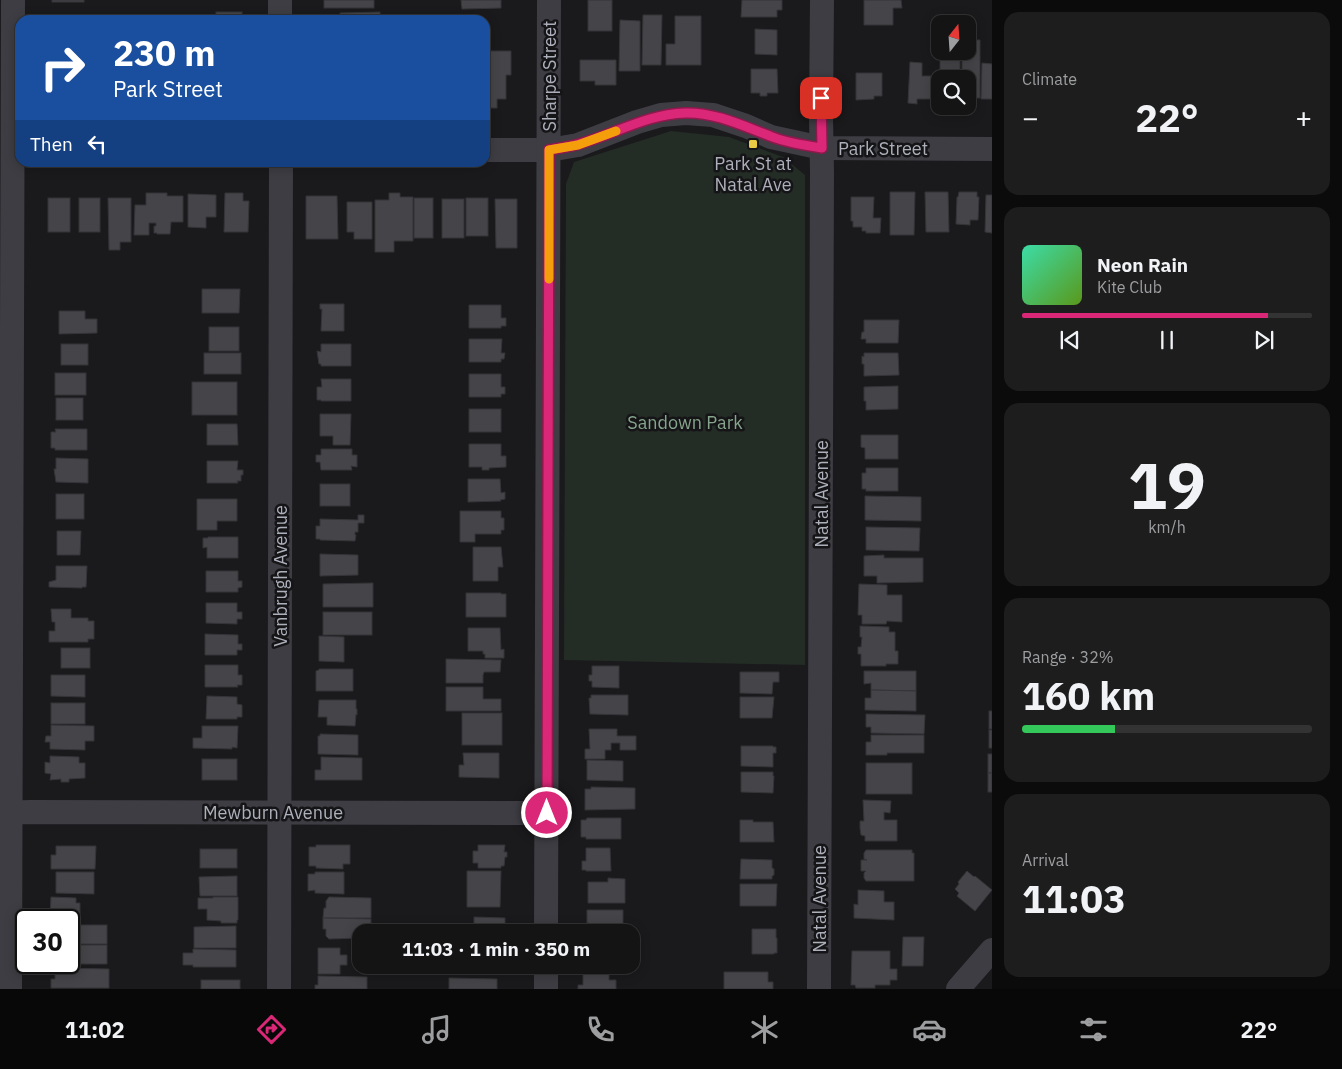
<!DOCTYPE html>
<meta charset="utf-8">
<style>
body{margin:0;font-family:"IBM Plex Sans",sans-serif;background:#1d1d1e;color:#f1f3f6;height:100vh;display:flex;flex-direction:column;font-size:19px;white-space:nowrap}
*{box-sizing:border-box;margin:0}
p{font-size:16px;color:#9d9ea0}
.icon{flex:none;width:28px;height:28px;fill:none;stroke:currentColor;stroke-width:2;stroke-linecap:round;stroke-linejoin:round}
.map{position:relative;flex:1;overflow:hidden}
.details{display:flex;flex-direction:column;gap:12px;padding:12px;background:#0b0b0c;width:350px}
.details>*{flex:none}
.guide{position:absolute;left:15px;top:15px;width:475px;height:152px;border-radius:15px;box-shadow:0 2px 12px #0003,0 0 0 1px #333334;background:#1a4fa0;color:#fff;overflow:hidden}
.needle{width:32px;rotate:17deg}
.controls{position:absolute;left:931px;top:15px;display:grid;gap:10px}
.controls a{display:grid;place-items:center;width:45px;height:45px;border-radius:10px;background:#141415;box-shadow:0 2px 12px #0003,0 0 0 1px #333334;font-size:25px}
.speed{position:absolute;left:15px;top:909px;display:flex;gap:10px;font-size:25px;font-weight:700;text-align:center}
.speed>*{display:grid;place-content:center;width:65px;height:65px;border-radius:50%;background:#141415;box-shadow:0 2px 12px #0003,0 0 0 1px #333334;line-height:1}
.speed .limit{border:2px solid #111;border-radius:8px;background:#fff;color:#111}
.pin{position:absolute;display:grid;place-items:center;width:42px;height:42px;color:#fff;margin:-21px;border-radius:10px;box-shadow:0 2px 8px #0006}
.me{position:absolute;width:55px;margin:-28px;rotate:0deg;stroke-linejoin:round;filter:drop-shadow(0 0 4px #0008)}
.turn{display:flex;align-items:center;gap:18px;height:105px;padding:0 15px;font-size:22px}
.turn .icon{width:65px;height:65px;stroke-width:2.5}
.turn b{display:block;font-size:35px;line-height:42px}
.then{display:flex;align-items:center;height:48px;padding:0 15px;background:#0003;gap:10px;font-size:19px}
.big{font-size:38px;font-weight:800;line-height:1.1}
.details .widget{flex:1;display:flex;flex-direction:column;justify-content:center;gap:8px;min-width:0;padding:0 18px;border-radius:15px;background:#1d1d1e}
.details .dial{align-items:center;gap:0}
.dial b{font-size:65px;line-height:1}
.song{display:flex;align-items:center;gap:15px}
.cover{width:60px;height:60px;border-radius:8px;background:linear-gradient(135deg,hsl(160 70% 55%),hsl(90 70% 35%))}
.played{height:5px;border-radius:2px;background:linear-gradient(90deg,#db2777 85%,#333334 85%)}
.keys{display:flex;justify-content:space-around;direction:ltr}
.heat{display:flex;justify-content:space-between;align-items:center;font-size:28px;direction:ltr}
.charge{height:8px;border-radius:4px;background:linear-gradient(90deg,#34c759 32%,#333334 0)}
.trip{position:absolute;left:352px;top:924px;width:288px;height:50px;border-radius:15px;background:#141415;box-shadow:0 2px 12px #0003,0 0 0 1px #333334;font-weight:800;line-height:50px;text-align:center}
.tabs{display:flex;height:80px;justify-content:space-around;align-items:center;background:#080808;color:#9d9ea0}
.tabs .icon{width:35px;height:35px}
.tabs .selected{color:#db2777}
.tabs b{font-size:22px;color:#f1f3f6}
main{display:flex;flex:1;min-height:0}
.map>svg:first-child{display:block}
</style>
<main>
<div class="map">
<svg width="992" height="989" viewBox="0 0 992 989">
<rect width="100%" height="100%" fill="#1a1a1c"/>
<polygon fill="#242c26" points="671,131 729,137 783,157 805,175 805,665 564,660 566,184 574,162"/>
<g fill="#454549" stroke="#353438">
<rect x="52" y="0" width="32" height="2"/>
<rect x="324" y="0" width="50" height="8"/>
<polygon points="461,0 501,0 501,8 462,9"/>
<rect x="588" y="0" width="24" height="31"/>
<polygon points="742,0 782,0 782,10 777,10 777,17 741,17"/>
<polygon points="864,0 901,0 902,8 893,8 893,25 864,25"/>
<rect x="216" y="12" width="26" height="8"/>
<polygon points="380,12 380,20 340,20 340,13"/>
<polygon points="643,15 662,15 661,65 642,65"/>
<polygon points="675,16 701,16 701,65 666,65 666,44 675,44"/>
<polygon points="620,20 640,21 640,71 619,71"/>
<polygon points="755,29 777,30 777,55 755,54"/>
<polygon points="968,40 980,40 980,98 968,98 968,79 962,79 962,51 968,51"/>
<polygon points="487,51 511,51 511,75 506,75 506,99 497,99 497,108 485,108 485,54 487,54"/>
<polygon points="940,51 960,51 960,79 940,79 940,96"/>
<polygon points="580,60 616,60 616,85 595,85 595,81 580,81"/>
<polygon points="910,62 922,63 922,76 932,76 932,99 917,99 917,104 908,103"/>
<polygon points="982,63 992,64 992,99 981,99"/>
<polygon points="751,69 777,69 778,93 767,93 767,96 760,96 760,93 751,93"/>
<polygon points="856,73 882,73 882,96 874,96 874,99 856,100"/>
<polygon points="890,192 915,192 914,235 890,235"/>
<polygon points="925,192 948,192 949,232 926,232"/>
<polygon points="959,192 977,192 977,197 979,197 978,220 970,220 970,225 956,224 957,197 958,197"/>
<polygon points="146,193 167,193 167,196 183,196 183,222 171,222 170,234 157,234 157,233 154,233 154,226 156,226 156,223 149,223 149,235 134,235 135,205 146,205"/>
<polygon points="225,193 243,193 243,201 249,201 248,232 224,232"/>
<polygon points="389,193 400,193 400,197 413,197 413,241 394,241 394,252 375,252 375,200 389,200"/>
<polygon points="188,194 216,195 216,217 206,217 206,228 188,227"/>
<polygon points="986,195 992,195 992,233 985,232"/>
<polygon points="306,196 337,196 338,239 306,239"/>
<polygon points="851,197 874,197 873,218 881,218 880,233 866,233 866,231 862,231 862,227 853,227 853,221 851,221"/>
<rect x="48" y="198" width="22" height="34"/>
<rect x="79" y="198" width="21" height="34"/>
<polygon points="108,198 131,198 131,242 120,242 120,250 109,250"/>
<rect x="414" y="198" width="19" height="40"/>
<rect x="466" y="198" width="22" height="38"/>
<rect x="442" y="199" width="22" height="39"/>
<polygon points="495,199 517,199 517,248 496,248"/>
<polygon points="347,202 372,202 372,239 354,239 354,232 347,232"/>
<polygon points="202,289 240,289 239,313 202,313"/>
<polygon points="320,304 344,304 344,331 321,331 322,309 320,309"/>
<polygon points="469,305 501,305 501,318 506,318 506,326 501,326 501,328 469,328"/>
<polygon points="59,311 85,311 85,319 97,319 97,333 59,334"/>
<polygon points="864,320 899,320 898,343 866,343 866,339 861,339 862,332 864,332"/>
<rect x="209" y="327" width="30" height="24"/>
<polygon points="469,339 502,339 501,353 505,353 504,359 501,359 501,362 469,362"/>
<rect x="61" y="344" width="27" height="21"/>
<polygon points="321,344 351,344 351,366 321,366 321,364 319,364 317,351 321,352"/>
<rect x="204" y="353" width="37" height="21"/>
<polygon points="864,353 898,353 899,375 864,376 864,364 862,364 862,356 864,357"/>
<rect x="55" y="373" width="31" height="22"/>
<polygon points="469,374 501,374 501,387 505,387 505,394 501,394 501,397 469,397"/>
<polygon points="321,379 351,379 351,401 321,401 321,400 317,400 317,387 322,387"/>
<rect x="192" y="382" width="45" height="33"/>
<polygon points="898,386 898,409 866,410 866,401 864,401 864,387"/>
<rect x="56" y="398" width="27" height="22"/>
<rect x="469" y="409" width="32" height="23"/>
<polygon points="320,414 351,414 350,445 333,445 333,436 320,436"/>
<polygon points="207,424 237,424 238,445 207,445"/>
<polygon points="55,429 87,429 87,450 55,450 55,448 51,448 51,432 56,432"/>
<polygon points="861,435 898,435 898,459 865,459 865,448 861,447"/>
<polygon points="469,444 501,444 501,456 506,456 506,467 489,468 489,470 482,470 482,467 469,467"/>
<polygon points="321,449 352,449 352,455 357,455 357,467 351,466 352,470 321,470 320,462 316,462 316,455 321,455"/>
<polygon points="56,458 88,459 88,483 56,482 54,469 56,469"/>
<polygon points="207,461 238,461 237,470 243,470 243,475 241,475 241,481 237,481 238,483 207,483"/>
<polygon points="866,468 898,468 898,491 866,491 866,489 862,489 862,473 866,473"/>
<polygon points="468,479 500,479 501,493 505,492 505,499 500,500 501,501 468,502"/>
<rect x="320" y="484" width="30" height="22"/>
<rect x="56" y="494" width="28" height="25"/>
<polygon points="865,496 921,497 921,521 865,520"/>
<polygon points="197,499 237,499 237,521 217,521 217,530 197,530"/>
<polygon points="460,511 501,511 501,518 504,518 504,530 501,530 501,534 475,534 475,542 460,542"/>
<polygon points="358,515 364,515 364,523 358,523 358,532 355,532 355,535 356,535 355,541 320,540 320,539 316,539 316,526 320,526 320,519 358,520"/>
<polygon points="866,527 920,528 919,551 866,550"/>
<polygon points="57,531 81,531 80,555 57,555"/>
<polygon points="208,537 238,537 238,558 207,558 207,547 203,548 203,538 208,538"/>
<polygon points="473,547 501,547 503,567 498,567 498,581 473,581"/>
<polygon points="320,554 358,555 358,575 320,576"/>
<polygon points="884,555 884,558 923,558 923,582 877,583 877,576 864,576 864,556"/>
<polygon points="56,566 87,566 86,587 82,587 82,588 49,587 49,582 56,580"/>
<polygon points="206,571 238,571 238,581 242,581 242,587 238,588 238,592 206,592"/>
<polygon points="373,583 373,607 323,607 323,584"/>
<polygon points="859,584 887,585 887,595 902,595 902,622 887,621 886,624 862,624 862,615 858,615"/>
<polygon points="466,593 501,593 501,594 506,594 506,617 466,617"/>
<polygon points="206,603 237,603 237,612 242,612 242,619 237,619 237,624 206,623"/>
<polygon points="51,609 71,609 71,618 88,618 88,621 94,621 94,639 88,639 88,642 49,642 49,631 55,631 55,622 52,622"/>
<rect x="323" y="612" width="49" height="23"/>
<polygon points="860,626 889,627 889,632 895,632 895,651 898,651 898,664 886,664 886,666 861,666 861,654 858,654 858,647 861,647 862,637 860,637"/>
<polygon points="468,628 500,628 501,650 504,649 504,658 485,658 485,654 483,654 483,651 468,651"/>
<polygon points="205,634 238,635 238,644 242,644 242,650 237,650 237,655 205,655"/>
<polygon points="319,636 344,637 344,662 319,661"/>
<rect x="61" y="648" width="29" height="20"/>
<polygon points="446,659 501,660 500,672 484,672 483,675 483,683 446,683"/>
<polygon points="205,665 238,665 238,675 242,675 242,685 237,685 238,687 205,687"/>
<polygon points="592,666 619,666 619,688 592,687 592,681 589,681 589,675 592,675"/>
<polygon points="319,669 353,669 353,691 316,691 316,671 319,670"/>
<polygon points="864,671 916,671 916,691 871,690 871,683 864,684"/>
<polygon points="740,672 779,672 779,682 773,682 772,694 740,693"/>
<polygon points="51,675 85,675 85,697 51,696"/>
<polygon points="446,687 483,687 483,699 501,699 501,711 446,711"/>
<polygon points="871,690 916,691 916,711 865,710 865,698 871,698"/>
<polygon points="591,695 628,695 628,715 590,714 589,698 591,698"/>
<polygon points="207,696 237,697 237,704 242,705 242,717 237,717 237,719 206,719"/>
<polygon points="740,697 774,697 772,718 740,718"/>
<polygon points="319,700 356,700 356,709 357,709 357,715 356,714 355,726 327,725 327,717 318,717"/>
<rect x="51" y="703" width="34" height="21"/>
<rect x="989" y="711" width="3" height="18"/>
<rect x="462" y="713" width="40" height="32"/>
<polygon points="866,714 925,715 924,734 871,733 871,727 866,727"/>
<polygon points="51,725 94,726 94,741 85,741 85,750 50,749 50,742 45,742 46,736 51,736"/>
<polygon points="202,726 238,726 237,748 232,747 232,749 193,748 193,738 202,738"/>
<polygon points="589,729 617,729 617,736 636,736 636,750 620,750 620,743 611,743 611,750 605,750 605,759 585,759 585,749 590,749"/>
<rect x="989" y="730" width="3" height="18"/>
<polygon points="320,734 358,735 358,755 318,754 318,736 320,736"/>
<polygon points="871,735 924,735 924,753 887,753 887,755 866,755 866,742 871,742"/>
<polygon points="741,746 773,746 773,747 776,747 776,753 773,753 773,767 741,766"/>
<polygon points="463,753 499,753 499,778 459,777 459,765 464,765"/>
<rect x="988" y="754" width="4" height="19"/>
<polygon points="50,756 79,757 79,763 85,763 85,778 69,779 69,782 61,782 61,779 50,780 51,774 45,773 45,762 50,763"/>
<polygon points="321,757 362,758 362,780 315,780 315,770 321,770"/>
<rect x="202" y="759" width="35" height="21"/>
<polygon points="587,760 623,761 623,781 587,780"/>
<rect x="866" y="763" width="46" height="31"/>
<polygon points="741,772 773,772 773,776 774,776 773,793 741,792"/>
<rect x="988" y="773" width="4" height="19"/>
<polygon points="591,787 635,788 635,809 585,810 585,789 591,789"/>
<polygon points="863,800 891,801 890,813 884,812 884,820 897,820 897,841 865,841 865,836 861,835 860,828 860,821 864,821"/>
<polygon points="587,818 621,818 621,839 586,839 586,837 581,837 581,820 586,820"/>
<polygon points="740,820 753,820 753,822 773,822 774,842 740,842"/>
<polygon points="316,845 350,845 350,864 343,864 343,869 316,868 316,866 309,866 309,847 316,847"/>
<polygon points="478,845 505,845 504,852 507,852 507,857 505,857 504,866 501,866 501,868 478,868 478,863 473,863 473,851 478,851"/>
<polygon points="56,846 96,846 95,869 51,869 51,855 56,855"/>
<polygon points="586,848 610,848 611,871 586,871 586,870 582,870 582,861 586,861"/>
<rect x="200" y="849" width="37" height="19"/>
<polygon points="866,850 912,850 912,853 914,853 914,881 866,881 864,878 864,873 866,871 861,871 861,860 867,860 864,859 864,853"/>
<polygon points="741,859 772,860 772,868 774,869 774,875 772,876 772,879 740,879"/>
<polygon points="467,871 501,871 500,907 467,907"/>
<polygon points="967,871 974,877 975,876 992,890 975,911 957,896 959,893 955,889 959,884 958,882"/>
<polygon points="56,872 94,872 94,894 56,893"/>
<polygon points="315,872 344,872 344,894 315,893 315,890 308,891 308,874 315,874"/>
<polygon points="237,876 237,896 200,896 199,877"/>
<polygon points="608,878 625,879 625,903 588,903 588,882 608,882"/>
<polygon points="740,884 777,884 776,906 740,906"/>
<polygon points="858,890 884,891 884,902 894,902 894,920 854,918 854,904 858,905"/>
<polygon points="51,897 76,898 76,903 80,903 80,914 76,914 76,919 50,918"/>
<polygon points="213,897 238,897 238,920 237,920 237,923 221,923 221,921 207,920 207,909 198,909 198,898 213,898"/>
<polygon points="329,897 371,898 371,918 323,918 324,908 326,908 326,901"/>
<polygon points="587,910 623,910 623,930 589,930 589,923 587,923"/>
<polygon points="474,917 505,918 505,925 501,925 501,932 474,932"/>
<polygon points="323,918 371,919 371,932 361,932 361,938 329,939 326,936 326,929 323,929"/>
<rect x="69" y="925" width="38" height="19"/>
<polygon points="236,926 236,948 194,948 194,927"/>
<polygon points="752,929 776,929 776,938 777,938 777,953 774,953 774,954 752,954"/>
<polygon points="903,937 924,937 923,966 902,966"/>
<polygon points="69,945 107,945 107,964 55,964 55,962 69,962"/>
<polygon points="318,948 340,948 340,955 347,955 347,965 340,965 340,974 318,974"/>
<polygon points="193,949 236,950 236,967 193,967 193,965 183,965 183,953 193,953"/>
<polygon points="852,951 890,951 890,969 897,969 897,980 890,980 890,985 875,985 875,988 856,988 855,985 851,985"/>
<rect x="584" y="965" width="32" height="4"/>
<polygon points="55,968 109,969 109,988 51,988 51,979 55,979"/>
<polygon points="583,970 609,970 609,980 616,980 616,989 578,989 578,985 583,985"/>
<polygon points="724,972 768,972 768,982 773,982 773,989 724,989"/>
<polygon points="318,976 367,977 367,989 315,989 315,985 318,985"/>
<polygon points="449,978 497,979 497,989 449,989"/>
<rect x="201" y="980" width="39" height="9"/>
</g>
<g fill="none" stroke-linecap="round" stroke-linejoin="round">
<g stroke="#3d3d43" stroke-width="24">
<polyline points="280,20 280,0"/>
<polyline points="485,150 549,150 578,145 637,122 661,115 686,113 713,115 746,126 771,137 822,148 992,149"/>
<polyline points="0,813 30,812 547,813"/>
<polyline points="546,932 549,0"/>
<polyline points="10,989 13,0"/>
<polyline points="279,989 281,162"/>
<polyline points="546,989 546,965"/>
<polyline points="819,989 822,172 821,117 822,0"/>
<polyline points="958,989 992,950"/>
</g>
</g>
<g fill="none" stroke-linecap="round" stroke-linejoin="round">
<g stroke="#8e194d" stroke-width="12">
<path id="route" d="M547,813L549,150C559,148 569,147 579,144C615,134 647,114 685,113C715,112 743,126 770,136C786,143 805,145 822,148L821,98"/>
</g>
<use href="#route" stroke="#db2777" stroke-width="9"/>
<polyline stroke="#f59e0b" stroke-width="9" points="549,279 549,150 578,145 616,131"/>
</g>
<rect fill="#eaca45" stroke="#151517" stroke-width="2" x="748" y="139" width="10" height="10" rx="2.5"/>
<g text-anchor="middle" dominant-baseline="central" stroke-width="5" stroke-linejoin="round" paint-order="stroke">
<g font-size="18" fill="#adb0bb" stroke="#151517">
<text transform="translate(549 76) rotate(-90)">Sharpe Street</text>
<text x="883" y="148">Park Street</text>
<text transform="translate(821 494) rotate(-90)">Natal Avenue</text>
<text transform="translate(280 576) rotate(-90)">Vanbrugh Avenue</text>
<text x="273" y="812">Mewburn Avenue</text>
<text transform="translate(819 899) rotate(-90)">Natal Avenue</text>
</g>
<g font-size="18" fill="#adb0bb" stroke="#151517">
<text x="753" y="163">Park St at<tspan x="753" dy="21">Natal Ave</tspan></text>
</g>
<g font-size="18" fill="#86a58c" stroke="#151517">
<text x="685" y="422">Sandown Park</text>
</g>
</g>
</svg>
<div class="controls">
<a><svg class="needle" viewBox="-14 -14 28 28"><path d="M0-13l5 13h-10z" fill="#e53935"/><path d="M0 13l5-13h-10z" fill="#9d9ea0"/></svg></a>
<a><svg class="icon" aria-label="search" viewBox="0 0 24 24"><circle cx="10" cy="10" r="6"/><path d="M15 15l6 6"/></svg></a>
</div>
<div class="speed"><div class="limit">30</div></div>
<div class="pin" style="left:821px;top:98px;background:#d93025"><svg class="icon" aria-label="arrive" viewBox="0 0 24 24"><path d="M6 21V4h12l-3 4 3 4H6"/></svg></div>
<svg class="me" style="left:547px;top:813px" viewBox="-20 -20 40 40"><circle r="17" fill="#db2777" stroke="#fff" stroke-width="3"/><path d="M0-11L8 9 0 5-8 9z" fill="#fff"/></svg>
<div class="trip">11:03 · 1 min · 350 m</div>
<div class="guide">
<div class="turn"><svg class="icon" aria-label="right" viewBox="0 0 24 24"><path d="M7 20v-9h11M14 6l5 5-5 5"/></svg><div><b>230 m</b>Park Street</div></div>
<div class="then">Then<svg class="icon" aria-label="left" viewBox="0 0 24 24"><path d="M17 20v-9H6M10 6l-5 5 5 5"/></svg></div>
</div>
</div>
<section class="details">
<div class="widget"><p>Climate</p>
<div class="heat"><a>−</a><b class="big">22°</b><a>+</a></div>
</div>
<div class="widget">
<div class="song"><i class="cover"></i><div><b>Neon Rain</b><p>Kite Club</p></div></div>
<div class="played"></div>
<div class="keys"><svg class="icon" aria-label="previous" viewBox="0 0 24 24"><path d="M18 5L8 12l10 7zM5 5v14"/></svg><svg class="icon" aria-label="pause" viewBox="0 0 24 24"><path d="M8 5v14M16 5v14"/></svg><svg class="icon" aria-label="next" viewBox="0 0 24 24"><path d="M6 5l10 7-10 7zM19 5v14"/></svg></div>
</div>
<div class="widget dial"><b>19</b><p>km/h</p></div>
<div class="widget"><p>Range · 32%</p><b class="big">160 km</b><div class="charge"></div></div>
<div class="widget"><p>Arrival</p><b class="big">11:03</b></div>
</section>
</main>
<nav class="tabs">
<b>11:02</b>
<svg class="icon selected" aria-label="directions" viewBox="0 0 24 24"><path d="M12 3l9 9-9 9-9-9zM9 14v-3h6M13 9l2 2-2 2"/></svg>
<svg class="icon" aria-label="music" viewBox="0 0 24 24"><path d="M9 18V5l10-2v13"/><circle cx="6" cy="18" r="3"/><circle cx="16" cy="16" r="3"/></svg>
<svg class="icon" aria-label="phone" viewBox="0 0 24 24"><path d="M5 4h4l2 5-3 2q2 4 5 5l2-3 5 2v4C11 20 4 13 5 4z"/></svg>
<svg class="icon" aria-label="climate" viewBox="0 0 24 24"><path d="M12 3v18M4 7l16 10M4 17L20 7"/></svg>
<svg class="icon" aria-label="car" viewBox="0 0 24 24"><path d="M5 17H2v-5l4-1 3-4h7l3 4 3 1v5h-3M9 17h6M6 11h13"/><circle cx="7" cy="17" r="2"/><circle cx="17" cy="17" r="2"/></svg>
<svg class="icon" aria-label="filters" viewBox="0 0 24 24"><path d="M4 7h16M4 17h16"/><circle cx="9" cy="7" r="2"/><circle cx="15" cy="17" r="2"/></svg>
<b>22°</b>
</nav>
